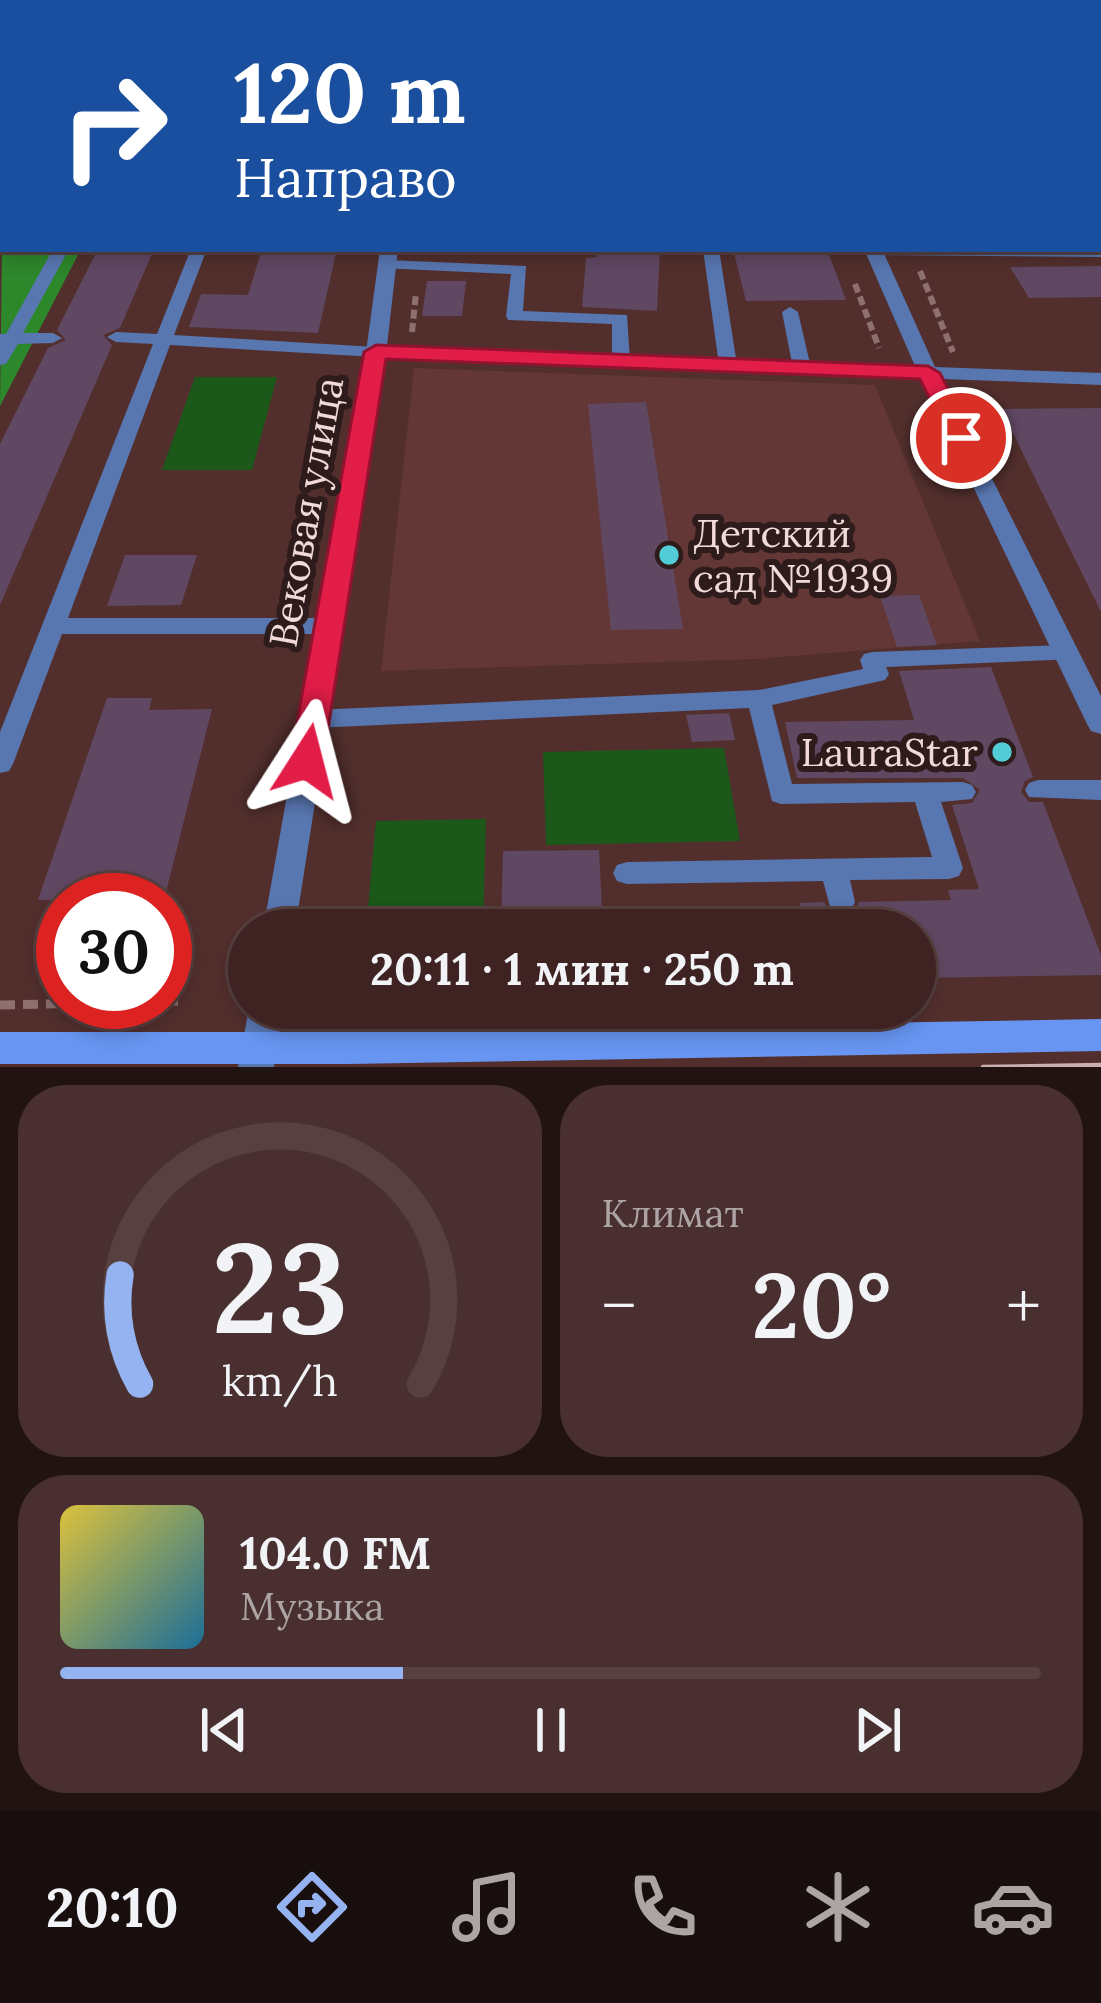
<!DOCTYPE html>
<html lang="ru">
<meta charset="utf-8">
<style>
body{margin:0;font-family:Lora,serif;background:#492f2f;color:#f1f3f6;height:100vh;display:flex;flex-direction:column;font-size:45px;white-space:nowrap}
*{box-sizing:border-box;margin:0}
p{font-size:39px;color:#ada4a5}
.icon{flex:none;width:66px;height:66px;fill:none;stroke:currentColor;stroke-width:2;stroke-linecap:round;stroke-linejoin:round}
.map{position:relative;height:1067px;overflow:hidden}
.panel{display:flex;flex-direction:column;gap:18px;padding:18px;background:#221313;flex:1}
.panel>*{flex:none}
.top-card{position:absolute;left:0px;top:0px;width:1101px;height:252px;box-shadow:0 6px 18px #0003,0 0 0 3px #574040;background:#1a4fa0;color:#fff;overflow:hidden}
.speed{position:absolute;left:36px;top:873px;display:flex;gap:24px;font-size:60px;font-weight:700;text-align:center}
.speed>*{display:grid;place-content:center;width:156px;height:156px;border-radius:50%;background:#3e2322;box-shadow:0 6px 18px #0003,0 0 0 3px #574040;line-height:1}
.speed .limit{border:18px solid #d22;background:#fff;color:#111}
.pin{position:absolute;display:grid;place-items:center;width:102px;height:102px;color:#fff;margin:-51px;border:6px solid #fff;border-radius:50%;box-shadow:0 3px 12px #0007}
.me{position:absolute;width:132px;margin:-66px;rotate:9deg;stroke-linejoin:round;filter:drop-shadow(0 0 9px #0008)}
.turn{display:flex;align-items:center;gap:42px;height:252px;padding:0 36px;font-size:54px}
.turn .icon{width:156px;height:156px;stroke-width:2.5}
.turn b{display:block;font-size:84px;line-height:102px}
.big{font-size:90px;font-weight:700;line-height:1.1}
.panel .widget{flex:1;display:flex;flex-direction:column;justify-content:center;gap:18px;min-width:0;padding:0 42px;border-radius:48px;background:#492f2f}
.panel .dial{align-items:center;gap:0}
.dial svg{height:312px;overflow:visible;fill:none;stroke:#574040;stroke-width:7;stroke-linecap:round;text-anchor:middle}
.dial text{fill:#f1f3f6;stroke:none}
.song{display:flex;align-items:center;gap:36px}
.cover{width:144px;height:144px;border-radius:18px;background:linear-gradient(135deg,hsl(50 70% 55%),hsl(200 70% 35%))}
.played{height:12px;border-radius:6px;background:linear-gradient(90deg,#95b2f1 35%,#574040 35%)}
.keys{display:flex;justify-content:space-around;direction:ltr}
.heat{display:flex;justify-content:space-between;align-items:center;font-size:66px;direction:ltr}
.panel .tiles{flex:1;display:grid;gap:18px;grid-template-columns:1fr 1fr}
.widget:last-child{grid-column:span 2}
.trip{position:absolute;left:228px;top:909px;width:708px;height:120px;border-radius:60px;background:#3e2322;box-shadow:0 6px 18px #0003,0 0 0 3px #574040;font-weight:700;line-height:120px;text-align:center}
.tabs{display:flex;height:192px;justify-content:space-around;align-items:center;background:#190e0e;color:#ada4a5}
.tabs .icon{width:84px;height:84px}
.tabs .selected{color:#95b2f1}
.tabs b{font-size:54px;color:#f1f3f6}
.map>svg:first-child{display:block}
</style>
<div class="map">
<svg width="1101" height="1067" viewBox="0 0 1101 1067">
<rect width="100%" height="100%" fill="#522f2d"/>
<polygon fill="#623735" points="414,368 875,385 980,641 756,659 381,671"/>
<g fill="#1c581a">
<polygon points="195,377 277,377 252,470 162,470"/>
<polygon points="724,748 740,841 546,845 543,752"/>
<polygon points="486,819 483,930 366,930 376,821"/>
</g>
<polygon fill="#2d872b" points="3,170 3,249 81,249 0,406"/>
<g fill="#604863">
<polygon points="98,249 154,249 120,328 103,335 112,345 0,605 0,444 48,348 66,340 57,330"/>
<polygon points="262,249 337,249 318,333 189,327 201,294 248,295"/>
<polygon points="599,249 660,249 657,311 582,307 586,258 597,257"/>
<polygon points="733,249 827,249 846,300 746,301"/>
<polygon points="1101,266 1101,297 1029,298 1010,267"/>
<polygon points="427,281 466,281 462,316 422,316"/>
<polygon points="646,402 683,629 611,630 588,404"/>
<polygon points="1101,408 1101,612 1001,409"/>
<polygon points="125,555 197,555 181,605 107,606"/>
<polygon points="919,595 937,645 897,647 880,596"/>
<polygon points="991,667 1033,777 1025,781 1021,792 1029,802 1043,802 1101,955 1101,975 915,978 915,930 800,930 800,903 824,902 830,914 842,917 855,912 859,902 951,900 948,890 979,889 952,805 972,803 980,790 963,778 797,778 785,722 914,720 899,671"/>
<polygon points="107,698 152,698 149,710 212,709 164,900 38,900"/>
<polygon points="729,713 735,740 692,742 686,715"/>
<polygon points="599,850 603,930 501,930 503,851"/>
</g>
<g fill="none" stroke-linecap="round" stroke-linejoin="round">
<g stroke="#8e706e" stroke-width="4.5" stroke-dasharray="8 3" stroke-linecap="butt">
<polyline points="335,0 348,3"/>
<polyline points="251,3 257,0"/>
</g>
<g stroke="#8e706e" stroke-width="6" stroke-dasharray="9 4.5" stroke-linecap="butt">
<polyline points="0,189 3,185"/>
<polyline points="920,271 953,352"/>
<polyline points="855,284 879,348"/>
<polyline points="412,332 416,293"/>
</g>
<g stroke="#8e706e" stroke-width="9" stroke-dasharray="15 8" stroke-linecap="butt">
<polyline points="165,1001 178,1001"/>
<polyline points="0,1005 134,1002"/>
</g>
<g fill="#5876b0" fill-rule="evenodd">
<rect x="1098" y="4" width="3" height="9"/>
<rect x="1098" y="48" width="3" height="8"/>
<rect x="0" y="61" width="3" height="8"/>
<polygon points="1101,107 1101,117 1098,118 1098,108"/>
<polygon points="1098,247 1101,247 1101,257 873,255 865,250"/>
<polygon points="53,249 69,249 23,333 53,333 62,338 53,343 18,344 6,364 0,365 0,334 6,334"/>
<polygon points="191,249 207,249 174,335 376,347 385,352 376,357 170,345 68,618 330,618 341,626 330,634 62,634 13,764 9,771 0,773 0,732 153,344 116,342 107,337 116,332 157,334"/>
<polygon points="703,249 719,249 737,365 728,370 719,365"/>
<polygon points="387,260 526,266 523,311 627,315 630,361 621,366 612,361 612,324 508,320 506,316 511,274 381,268 379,265"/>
<polygon points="790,307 798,312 811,368 802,373 793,368 782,312"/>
<polygon points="1066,645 1074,647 1078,653 1074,659 886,667 889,674 885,680 772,705 792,784 963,782 972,785 976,792 972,799 941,802 963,868 959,876 949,879 850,880 855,902 851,910 841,913 831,910 823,881 627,884 617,881 613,873 617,865 627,862 932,857 915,802 781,804 772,801 749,708 314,728 305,725 302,719 305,713 314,710 759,690 863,669 860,660 864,654 872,652"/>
<polygon points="1038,780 1101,780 1101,800 1029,797 1025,790 1029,783"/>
<polygon points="848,1008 878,1008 883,1039 879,1049 868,1053 857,1049"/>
</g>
<g fill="#5876b0" fill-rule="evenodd">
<polygon points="3,113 3,126 0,127 0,114"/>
<polygon points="380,249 398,249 387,346 915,366 864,249 882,249 935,367 1101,373 1101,385 942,379 1101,696 1101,734 1091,731 1087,724 921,378 385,358 295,930 263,930 366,352"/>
<polygon points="249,1008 283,1008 274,1067 238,1067"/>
</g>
<polygon fill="#6795f1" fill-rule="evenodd" points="1101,1019 1101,1051 348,1064 0,1064 0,1032 348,1032"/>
<g fill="#8cb1f7" fill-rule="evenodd">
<polygon points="467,0 494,0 496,3 469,3"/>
<polygon points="521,0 548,0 550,3 523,3"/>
<polygon points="1098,133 1101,134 1101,146 1098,145"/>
</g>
<polyline stroke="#c9afad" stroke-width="3" points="489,0 502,3"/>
<polyline stroke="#c9afad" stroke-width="4.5" points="983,1067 1101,1065"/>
</g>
<polygon fill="#e11d48" stroke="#92132f" stroke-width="3" points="376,345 928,366 940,373 973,438 969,443 952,443 920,379 386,359 323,761 319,770 295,770 290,761 364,352"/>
<g fill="#52ccd6" stroke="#2d1c1b" stroke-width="4.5">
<circle cx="669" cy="555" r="12"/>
<circle cx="1002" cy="752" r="12"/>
</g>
<g text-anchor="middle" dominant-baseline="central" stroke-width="12" stroke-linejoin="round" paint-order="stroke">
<g font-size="39" fill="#f1dad8" stroke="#2d1c1b">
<text transform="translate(306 512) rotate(-80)">Вековая улица</text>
</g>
<g font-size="39" fill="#f1dad8" stroke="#2d1c1b" text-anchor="start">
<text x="693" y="533">Детский<tspan x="693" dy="45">сад №1939</tspan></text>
<text x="978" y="752" text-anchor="end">LauraStar</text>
</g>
</g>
</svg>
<div class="speed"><div class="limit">30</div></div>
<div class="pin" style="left:961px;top:438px;background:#d93025"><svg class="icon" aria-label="arrive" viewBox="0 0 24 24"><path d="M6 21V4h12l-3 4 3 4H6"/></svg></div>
<svg class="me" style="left:307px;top:761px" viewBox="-20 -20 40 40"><path d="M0-17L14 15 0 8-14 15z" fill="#e11d48" stroke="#fff" stroke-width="4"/></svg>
<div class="trip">20:11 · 1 мин · 250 m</div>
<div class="top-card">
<div class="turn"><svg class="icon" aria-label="right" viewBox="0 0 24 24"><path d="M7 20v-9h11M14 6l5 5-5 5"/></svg><div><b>120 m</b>Направо</div></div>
</div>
</div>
<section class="panel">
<div class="tiles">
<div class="widget dial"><svg viewBox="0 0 100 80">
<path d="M14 69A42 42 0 1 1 86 69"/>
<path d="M14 69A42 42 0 0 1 9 41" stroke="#95b2f1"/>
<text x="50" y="56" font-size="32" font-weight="700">23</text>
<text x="50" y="72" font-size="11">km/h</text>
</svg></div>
<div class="widget"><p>Климат</p>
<div class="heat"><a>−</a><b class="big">20°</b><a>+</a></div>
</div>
<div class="widget">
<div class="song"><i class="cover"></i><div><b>104.0 FM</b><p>Музыка</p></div></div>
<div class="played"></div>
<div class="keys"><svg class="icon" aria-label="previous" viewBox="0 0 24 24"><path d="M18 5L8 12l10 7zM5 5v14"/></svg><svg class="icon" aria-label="pause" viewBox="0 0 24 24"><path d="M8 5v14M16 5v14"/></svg><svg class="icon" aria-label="next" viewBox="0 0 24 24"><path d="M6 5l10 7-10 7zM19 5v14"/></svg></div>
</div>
</div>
</section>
<nav class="tabs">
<b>20:10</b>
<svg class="icon selected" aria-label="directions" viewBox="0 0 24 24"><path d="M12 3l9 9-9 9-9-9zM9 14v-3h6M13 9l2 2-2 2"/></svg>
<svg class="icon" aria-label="music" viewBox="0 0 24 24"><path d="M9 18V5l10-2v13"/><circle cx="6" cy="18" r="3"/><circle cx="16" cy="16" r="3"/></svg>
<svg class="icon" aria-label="phone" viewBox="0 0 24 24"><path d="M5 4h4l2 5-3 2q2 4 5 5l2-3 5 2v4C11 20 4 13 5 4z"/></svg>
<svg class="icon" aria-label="climate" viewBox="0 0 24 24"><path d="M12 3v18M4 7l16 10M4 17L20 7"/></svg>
<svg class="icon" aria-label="car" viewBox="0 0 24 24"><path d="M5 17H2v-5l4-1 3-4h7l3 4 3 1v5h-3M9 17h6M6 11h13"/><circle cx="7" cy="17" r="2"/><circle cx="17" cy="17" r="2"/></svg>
</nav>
